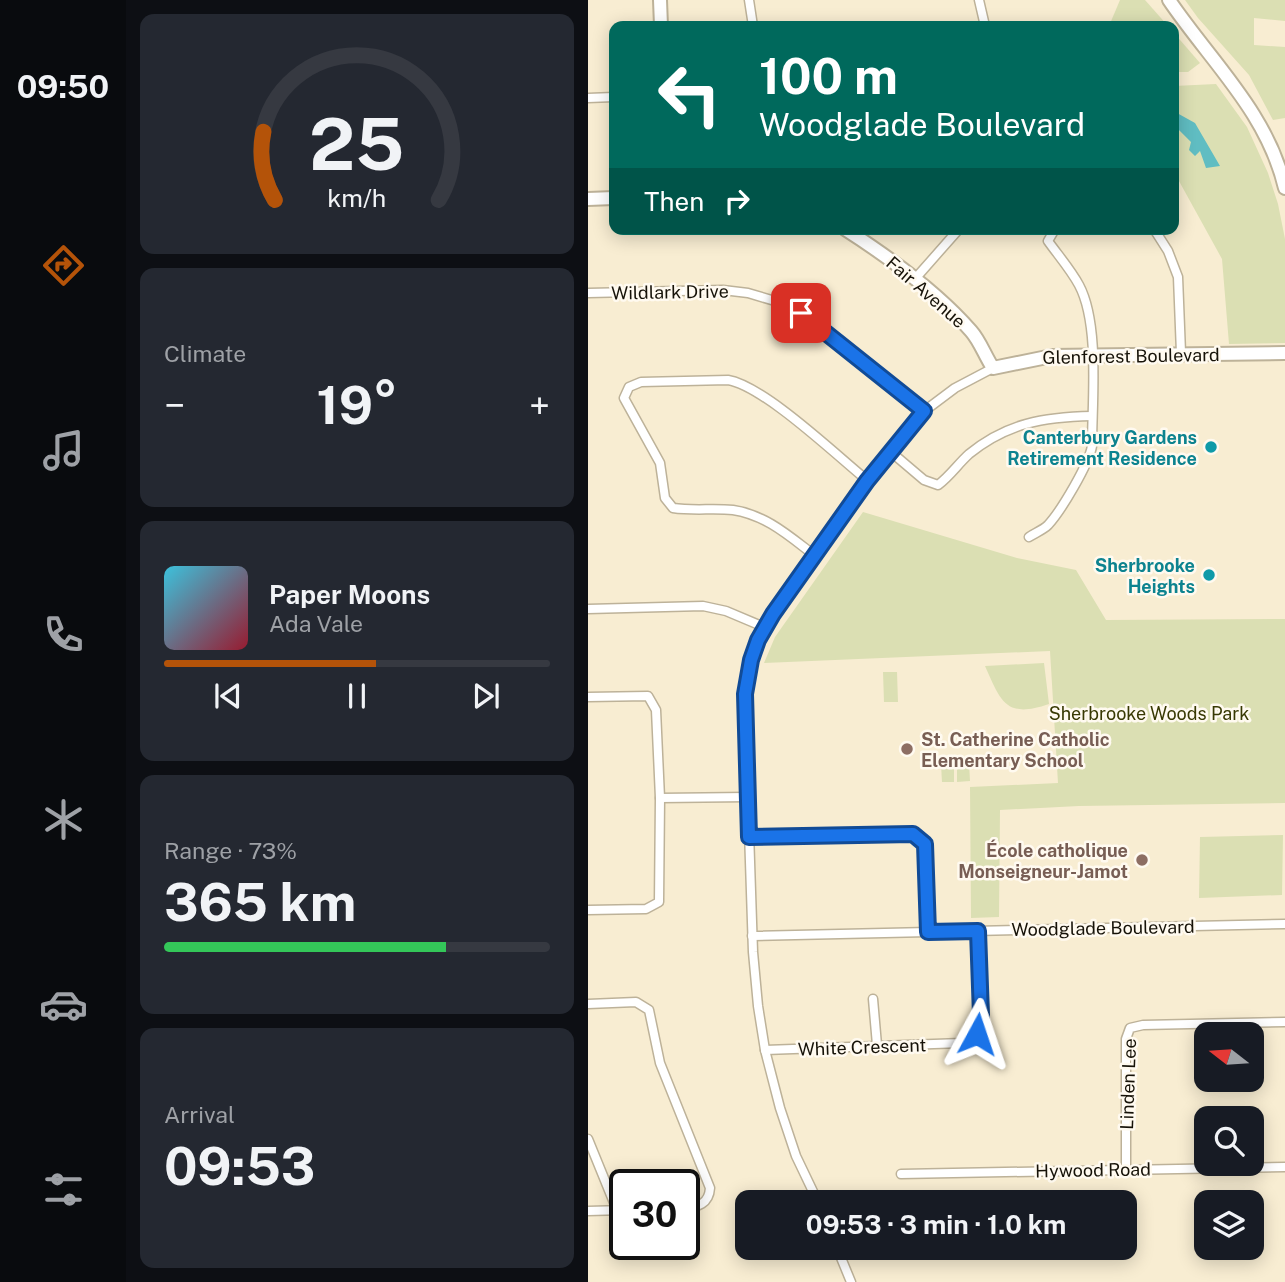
<!DOCTYPE html>
<meta charset="utf-8">
<style>
body{margin:0;font-family:"Public Sans",sans-serif;background:#242831;color:#f1f3f6;height:100vh;display:flex;flex-direction:column;font-size:26px;white-space:nowrap}
*{box-sizing:border-box;margin:0}
p{font-size:23px;color:#9ea1a6}
.icon{flex:none;width:38px;height:38px;fill:none;stroke:currentColor;stroke-width:2;stroke-linecap:round;stroke-linejoin:round}
.map{position:relative;flex:1;overflow:hidden}
.details{display:flex;flex-direction:column;gap:14px;padding:14px;background:#0d0f14;width:462px}
.details>*{flex:none}
.top-card{position:absolute;left:21px;top:21px;width:570px;height:214px;border-radius:14px;box-shadow:0 4px 18px #0003;background:#00695c;color:#fff;overflow:hidden}
.needle{width:46px;rotate:287deg}
.buttons{position:absolute;left:606px;top:1022px;display:grid;gap:14px}
.buttons a{display:grid;place-items:center;width:70px;height:70px;border-radius:14px;background:#171b24;box-shadow:0 4px 18px #0003;font-size:35px}
.speed{position:absolute;left:21px;top:1169px;display:flex;gap:14px;font-size:35px;font-weight:700;text-align:center}
.speed>*{display:grid;place-content:center;width:91px;height:91px;border-radius:50%;background:#171b24;box-shadow:0 4px 18px #0003;line-height:1}
.speed .limit{border:4px solid #111;border-radius:10px;background:#fff;color:#111}
.pin{position:absolute;display:grid;place-items:center;width:60px;height:60px;color:#fff;margin:-30px;border-radius:14px;box-shadow:0 4px 10px #0006}
.me{position:absolute;width:77px;margin:-38px;rotate:5deg;stroke-linejoin:round;filter:drop-shadow(0 0 5px #0008)}
.turn{display:flex;align-items:center;gap:24px;height:147px;padding:0 35px;font-size:32px}
.turn .icon{width:91px;height:91px;stroke-width:2.5}
.turn b{display:block;font-size:49px;line-height:60px}
.then{display:flex;align-items:center;height:66px;padding:0 35px;background:#0003;gap:14px;font-size:26px}
.big{font-size:52px;font-weight:700;line-height:1.1}
.details .widget{flex:1;display:flex;flex-direction:column;justify-content:center;gap:10px;min-width:0;padding:0 24px;border-radius:14px;background:#242831}
.details .dial{align-items:center;gap:0}
.dial svg{height:182px;overflow:visible;fill:none;stroke:#363941;stroke-width:7;stroke-linecap:round;text-anchor:middle}
.dial text{fill:#f1f3f6;stroke:none}
.song{display:flex;align-items:center;gap:21px}
.cover{width:84px;height:84px;border-radius:10px;background:linear-gradient(135deg,hsl(190 70% 55%),hsl(350 70% 35%))}
.played{height:7px;border-radius:4px;background:linear-gradient(90deg,#b45309 55%,#363941 55%)}
.keys{display:flex;justify-content:space-around;direction:ltr}
.heat{display:flex;justify-content:space-between;align-items:center;font-size:38px;direction:ltr}
.charge{height:10px;border-radius:5px;background:linear-gradient(90deg,#34c759 73%,#363941 0)}
.trip{position:absolute;left:147px;top:1190px;width:402px;height:70px;border-radius:14px;background:#171b24;box-shadow:0 4px 18px #0003;font-weight:700;line-height:70px;text-align:center}
main{display:flex;flex:1;min-height:0}
.dock{display:flex;flex-direction:column;width:126px;justify-content:space-around;align-items:center;background:#090b0e;color:#9ea1a6}
.dock .icon{width:49px;height:49px}
.dock .selected{color:#b45309}
.dock b{font-size:32px;color:#f1f3f6}
.map>svg:first-child{display:block}
</style>
<main>
<nav class="dock">
<b>09:50</b>
<svg class="icon selected" aria-label="directions" viewBox="0 0 24 24"><path d="M12 3l9 9-9 9-9-9zM9 14v-3h6M13 9l2 2-2 2"/></svg>
<svg class="icon" aria-label="music" viewBox="0 0 24 24"><path d="M9 18V5l10-2v13"/><circle cx="6" cy="18" r="3"/><circle cx="16" cy="16" r="3"/></svg>
<svg class="icon" aria-label="phone" viewBox="0 0 24 24"><path d="M5 4h4l2 5-3 2q2 4 5 5l2-3 5 2v4C11 20 4 13 5 4z"/></svg>
<svg class="icon" aria-label="climate" viewBox="0 0 24 24"><path d="M12 3v18M4 7l16 10M4 17L20 7"/></svg>
<svg class="icon" aria-label="car" viewBox="0 0 24 24"><path d="M5 17H2v-5l4-1 3-4h7l3 4 3 1v5h-3M9 17h6M6 11h13"/><circle cx="7" cy="17" r="2"/><circle cx="17" cy="17" r="2"/></svg>
<svg class="icon" aria-label="filters" viewBox="0 0 24 24"><path d="M4 7h16M4 17h16"/><circle cx="9" cy="7" r="2"/><circle cx="15" cy="17" r="2"/></svg>
</nav>
<section class="details">
<div class="widget dial"><svg viewBox="0 0 100 80">
<path d="M14 69A42 42 0 1 1 86 69"/>
<path d="M14 69A42 42 0 0 1 9 39" stroke="#b45309"/>
<text x="50" y="56" font-size="32" font-weight="700">25</text>
<text x="50" y="72" font-size="11">km/h</text>
</svg></div>
<div class="widget"><p>Climate</p>
<div class="heat"><a>−</a><b class="big">19°</b><a>+</a></div>
</div>
<div class="widget">
<div class="song"><i class="cover"></i><div><b>Paper Moons</b><p>Ada Vale</p></div></div>
<div class="played"></div>
<div class="keys"><svg class="icon" aria-label="previous" viewBox="0 0 24 24"><path d="M18 5L8 12l10 7zM5 5v14"/></svg><svg class="icon" aria-label="pause" viewBox="0 0 24 24"><path d="M8 5v14M16 5v14"/></svg><svg class="icon" aria-label="next" viewBox="0 0 24 24"><path d="M6 5l10 7-10 7zM19 5v14"/></svg></div>
</div>
<div class="widget"><p>Range · 73%</p><b class="big">365 km</b><div class="charge"></div></div>
<div class="widget"><p>Arrival</p><b class="big">09:53</b></div>
</section>
<div class="map">
<svg width="697" height="1282" viewBox="0 0 697 1282">
<rect width="100%" height="100%" fill="#f8edd2"/>
<g fill="#dbdfb3">
<polygon points="532,0 557,0 580,26 521,26"/>
<polygon points="597,0 697,0 697,21 666,18 666,45 697,47 697,118 685,120 661,75 610,18"/>
<polygon points="586,33 612,63 600,72 586,72"/>
<polygon points="628,84 659,127 680,173 690,204 697,239 697,343 641,344 634,259 586,172 586,86"/>
<polygon points="275,512 429,558 488,570 518,620 697,619 697,803 491,806 412,810 411,917 383,918 382,787 470,783 462,651 176,663 187,637"/>
<path d="M456,663L461,704C418,719 413,702 397,666Z"/>
<polygon points="295,672 309,672 310,702 296,702"/>
<polygon points="381,763 382,781 369,782 369,764"/>
<polygon points="366,764 366,782 354,782 353,765"/>
<polygon points="695,835 694,895 611,898 612,837"/>
</g>
<polygon fill="#60bdc2" points="589,113 607,123 632,166 618,168 612,151 607,156 601,150 603,142 589,128"/>
<g fill="none" stroke-linecap="round" stroke-linejoin="round">
<g stroke="#bdb299" stroke-width="11">
<g id="street">
<polyline points="161,0 165,26"/>
<polyline points="391,0 397,26"/>
<polyline points="0,98 26,97"/>
<polyline points="566,229 580,251 590,277 593,353"/>
<polyline points="326,280 371,229"/>
<polyline points="0,293 135,290 160,293 187,301 213,313 336,411"/>
<path d="M303,452L336,480L350,485C362,476 370,464 381,454C419,423 456,417 504,416"/>
<path d="M441,537C447,533 455,530 460,525C473,511 501,464 504,446C504,402 512,324 491,285C483,270 470,255 460,241L467,229"/>
<path d="M226,555C201,536 178,515 145,510C125,508 105,511 85,508L77,498L72,463L36,398L41,387L53,382L140,380C176,386 248,455 280,481"/>
<polyline points="0,609 115,606 138,611 176,627"/>
<polyline points="0,697 60,696 68,710 72,798 71,902 58,909 0,910"/>
<polyline points="72,798 160,797"/>
<polyline points="161,837 325,834 337,844 340,932"/>
<polyline points="164,936 697,924"/>
<polyline points="285,999 289,1045"/>
<path d="M0,1004L48,1002L61,1010L72,1063L122,1188C121,1204 110,1207 96,1208"/>
<path d="M177,1050L374,1043C379,1042 385,1040 388,1035C397,1021 390,951 390,931"/>
<polyline points="0,1139 29,1210"/>
<polyline points="538,1169 538,1039 542,1028 555,1025 697,1022"/>
<polyline points="313,1174 697,1167"/>
<polyline points="230,1202 208,1156 192,1108 177,1050 170,1006 165,952 157,711 160,674 171,638 185,614 226,555 280,481 335,412 367,388 405,368"/>
<polyline points="0,1211 37,1210"/>
<polyline points="249,1248 263,1282"/>
</g>
</g>
<g stroke="#bdb299" stroke-width="16">
<g id="secondary">
<polyline points="72,0 73,26"/>
<path d="M581,0C623,62 679,112 697,188"/>
<polyline points="0,199 26,198"/>
<path d="M257,229C299,256 350,293 383,331C392,341 397,356 405,368L464,356L697,353"/>
</g>
</g>
<use href="#street" stroke="#fff" stroke-width="8"/>
<use href="#secondary" stroke="#fff" stroke-width="12"/>
</g>
<g fill="none" stroke-linecap="round" stroke-linejoin="round">
<g stroke="#114b97" stroke-width="18">
<polyline id="route" points="213,313 336,411 279,481 185,614 170,640 163,660 157,694 161,837 325,834 337,844 340,932 390,931 393,1015 389,1034"/>
</g>
<use href="#route" stroke="#1a73e8" stroke-width="12"/>
</g>
<g fill="#0f9aa8" stroke="#fffaf0" stroke-width="2.5">
<circle cx="623" cy="447" r="7"/>
<circle cx="621" cy="575" r="7"/>
</g>
<g fill="#8d6e63" stroke="#fffaf0" stroke-width="2.5">
<circle cx="319" cy="749" r="7"/>
<circle cx="554" cy="860" r="7"/>
</g>
<g text-anchor="middle" dominant-baseline="central" stroke-width="5" stroke-linejoin="round" paint-order="stroke">
<g font-size="18" fill="#161208" stroke="#fffaf0">
<text transform="translate(82 292) rotate(-1)">Wildlark Drive</text>
<text transform="translate(338 292) rotate(41)">Fair Avenue</text>
<text transform="translate(543 356) rotate(-1)">Glenforest Boulevard</text>
<text transform="translate(515 928) rotate(-1)">Woodglade Boulevard</text>
<text transform="translate(274 1047) rotate(-2)">White Crescent</text>
<text transform="translate(540 1084) rotate(-88)">Linden Lee</text>
<text transform="translate(505 1170) rotate(-1)">Hywood Road</text>
</g>
<g font-size="18" font-weight="bold" fill="#0d838f" stroke="#fffaf0" text-anchor="end">
<text x="609" y="437">Canterbury Gardens<tspan x="609" dy="21">Retirement Residence</tspan></text>
<text x="607" y="565">Sherbrooke<tspan x="607" dy="21">Heights</tspan></text>
</g>
<g font-size="18" fill="#383903" stroke="#fffaf0">
<text x="561" y="713">Sherbrooke Woods Park</text>
</g>
<g font-size="18" font-weight="bold" fill="#785e54" stroke="#fffaf0" text-anchor="start">
<text x="333" y="739">St. Catherine Catholic<tspan x="333" dy="21">Elementary School</tspan></text>
<text x="540" y="850" text-anchor="end">École catholique<tspan x="540" dy="21">Monseigneur-Jamot</tspan></text>
</g>
</g>
</svg>
<div class="buttons">
<a><svg class="needle" viewBox="-14 -14 28 28"><path d="M0-13l5 13h-10z" fill="#e53935"/><path d="M0 13l5-13h-10z" fill="#9ea1a6"/></svg></a>
<a><svg class="icon" aria-label="search" viewBox="0 0 24 24"><circle cx="10" cy="10" r="6"/><path d="M15 15l6 6"/></svg></a>
<a><svg class="icon" aria-label="layers" viewBox="0 0 24 24"><path d="M12 4l9 5-9 5-9-5zM3 14l9 5 9-5"/></svg></a>
</div>
<div class="speed"><div class="limit">30</div></div>
<div class="pin" style="left:213px;top:313px;background:#d93025"><svg class="icon" aria-label="arrive" viewBox="0 0 24 24"><path d="M6 21V4h12l-3 4 3 4H6"/></svg></div>
<svg class="me" style="left:389px;top:1034px" viewBox="-20 -20 40 40"><path d="M0-17L14 15 0 8-14 15z" fill="#1a73e8" stroke="#fff" stroke-width="4"/></svg>
<div class="trip">09:53 · 3 min · 1.0 km</div>
<div class="top-card">
<div class="turn"><svg class="icon" aria-label="left" viewBox="0 0 24 24"><path d="M17 20v-9H6M10 6l-5 5 5 5"/></svg><div><b>100 m</b>Woodglade Boulevard</div></div>
<div class="then">Then<svg class="icon" aria-label="right" viewBox="0 0 24 24"><path d="M7 20v-9h11M14 6l5 5-5 5"/></svg></div>
</div>
</div>
</main>
